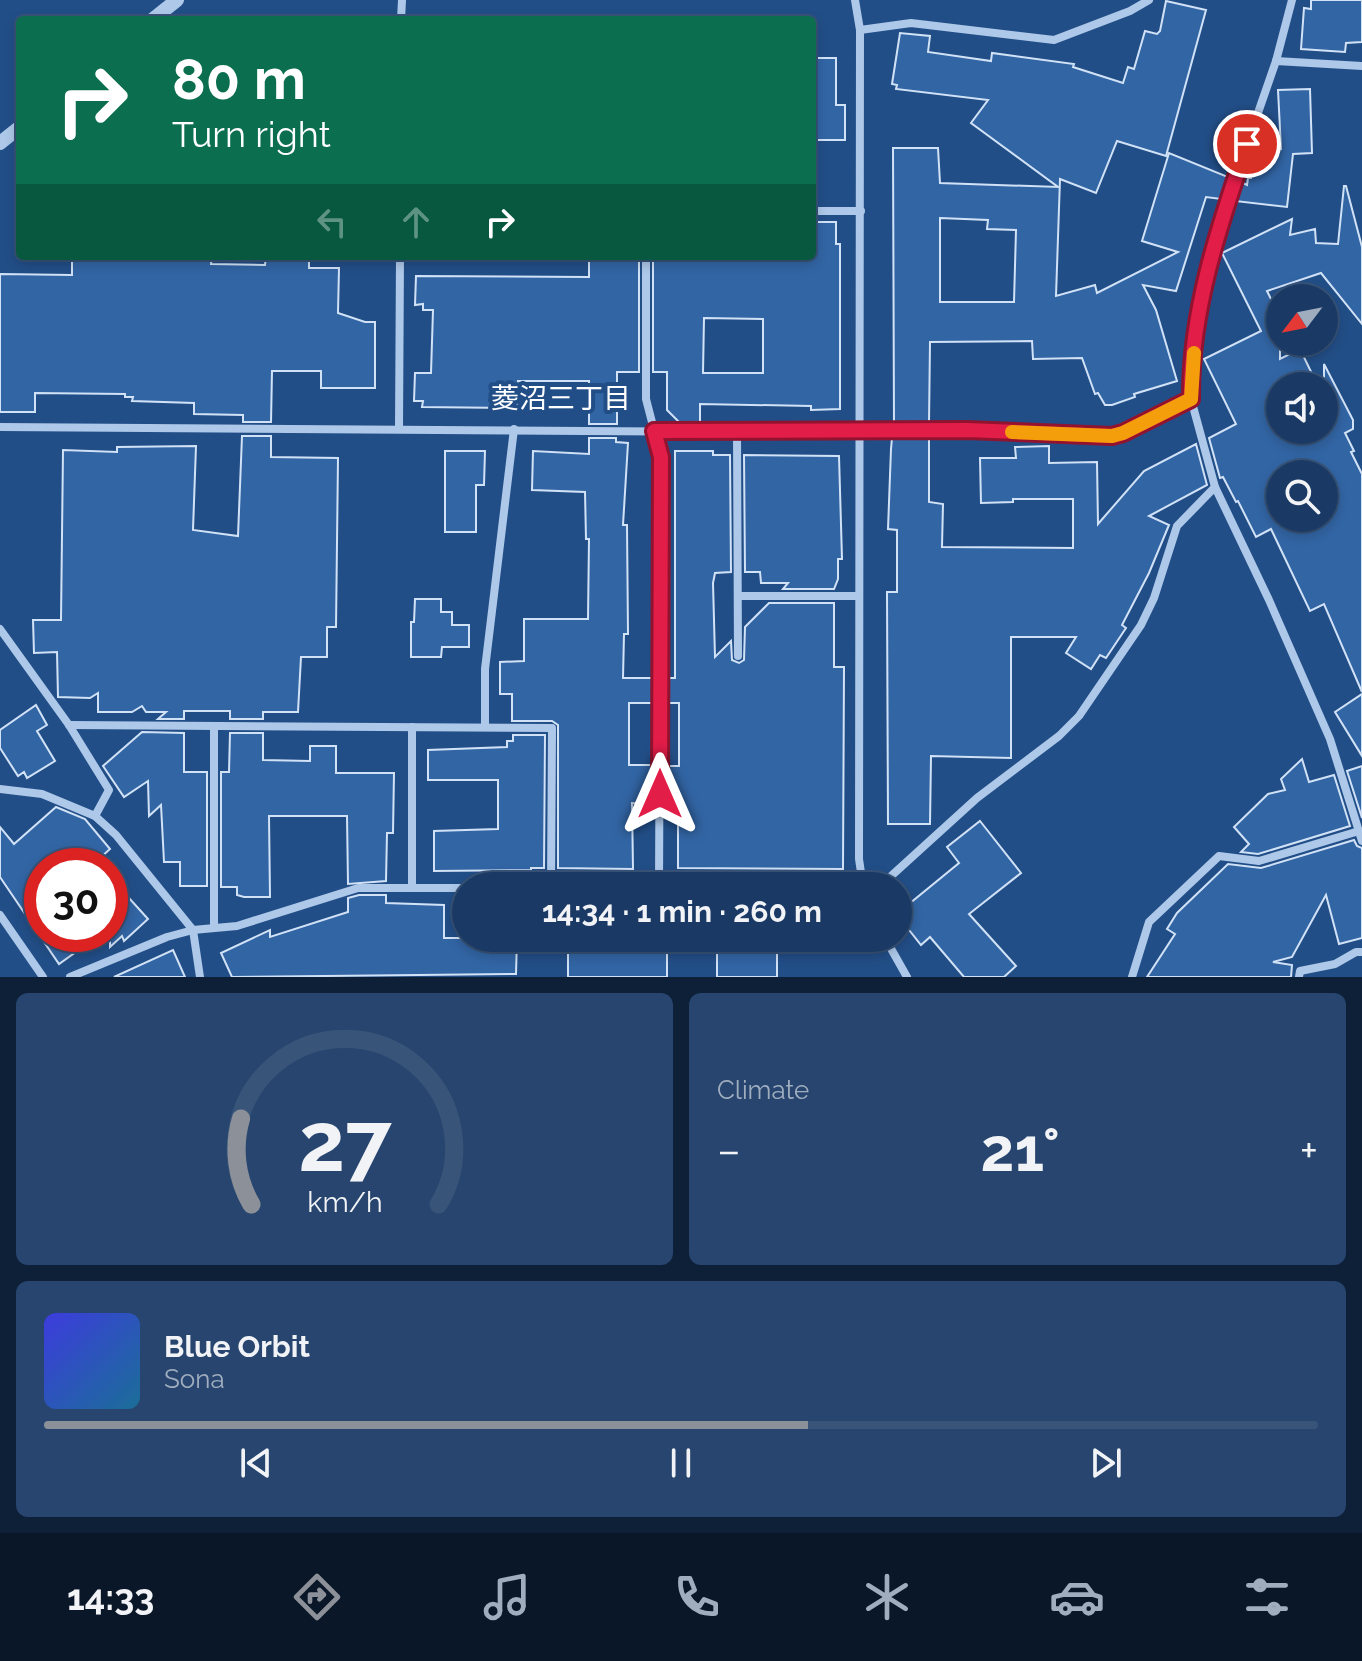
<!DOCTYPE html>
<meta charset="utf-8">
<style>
body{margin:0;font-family:Raleway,"Noto Sans JP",sans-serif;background:#27456e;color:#f1f3f6;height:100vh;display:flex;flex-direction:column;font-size:30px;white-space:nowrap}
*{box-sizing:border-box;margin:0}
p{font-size:26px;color:#9fadbf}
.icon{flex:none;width:44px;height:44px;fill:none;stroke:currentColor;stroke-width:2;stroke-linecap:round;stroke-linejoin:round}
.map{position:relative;height:977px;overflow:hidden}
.side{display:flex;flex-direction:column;gap:16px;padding:16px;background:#0e2038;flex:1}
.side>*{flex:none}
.top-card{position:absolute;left:16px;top:16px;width:800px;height:244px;border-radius:8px;box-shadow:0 4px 12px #0003,0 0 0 2px #385479;background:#0b6e4f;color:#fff;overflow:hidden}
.needle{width:52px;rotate:238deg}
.buttons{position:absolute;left:1266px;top:284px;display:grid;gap:16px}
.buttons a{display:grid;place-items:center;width:72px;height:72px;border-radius:50%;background:#1a3a65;box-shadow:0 4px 12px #0003,0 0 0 2px #385479;font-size:40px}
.speed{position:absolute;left:24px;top:848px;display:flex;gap:16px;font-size:40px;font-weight:700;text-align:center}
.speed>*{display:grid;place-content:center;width:104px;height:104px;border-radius:50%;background:#1a3a65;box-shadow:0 4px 12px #0003,0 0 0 2px #385479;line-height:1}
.speed .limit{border:12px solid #d22;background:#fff;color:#111}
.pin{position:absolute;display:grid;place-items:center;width:68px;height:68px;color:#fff;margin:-34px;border:4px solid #fff;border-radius:50%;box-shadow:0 2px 8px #0007}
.me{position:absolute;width:88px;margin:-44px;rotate:0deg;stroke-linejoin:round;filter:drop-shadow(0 0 6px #0008)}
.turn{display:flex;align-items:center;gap:28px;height:168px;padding:0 24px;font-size:36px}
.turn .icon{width:104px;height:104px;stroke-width:2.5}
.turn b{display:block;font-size:56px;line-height:68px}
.lanes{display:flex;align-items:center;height:76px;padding:0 24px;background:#0003;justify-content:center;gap:40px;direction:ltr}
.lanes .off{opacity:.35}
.big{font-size:60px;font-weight:700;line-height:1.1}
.side .tile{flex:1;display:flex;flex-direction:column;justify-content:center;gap:12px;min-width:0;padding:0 28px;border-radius:12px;background:#27456e}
.side .dial{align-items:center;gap:0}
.dial svg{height:208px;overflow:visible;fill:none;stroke:#385479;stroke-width:7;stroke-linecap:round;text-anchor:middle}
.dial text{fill:#f1f3f6;stroke:none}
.song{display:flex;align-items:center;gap:24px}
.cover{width:96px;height:96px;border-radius:12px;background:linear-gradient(135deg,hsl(240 70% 55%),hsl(200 70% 35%))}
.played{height:8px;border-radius:4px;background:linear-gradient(90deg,#8c9099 60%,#385479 60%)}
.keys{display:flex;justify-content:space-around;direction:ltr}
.heat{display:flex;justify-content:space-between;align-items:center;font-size:44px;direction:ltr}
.side .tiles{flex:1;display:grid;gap:16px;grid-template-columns:1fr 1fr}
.tile:last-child{grid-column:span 2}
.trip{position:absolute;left:452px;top:872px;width:460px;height:80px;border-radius:40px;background:#1a3a65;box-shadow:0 4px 12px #0003,0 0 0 2px #385479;font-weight:700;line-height:80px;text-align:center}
.dock{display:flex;height:128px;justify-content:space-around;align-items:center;background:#0a1728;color:#9fadbf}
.dock .icon{width:56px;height:56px}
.dock .selected{color:#8c9099}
.dock b{font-size:36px;color:#f1f3f6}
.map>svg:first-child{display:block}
</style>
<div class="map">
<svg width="1362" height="977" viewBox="0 0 1362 977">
<rect width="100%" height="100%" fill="#224e87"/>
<g fill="#3265a4" stroke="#d1e2f7" stroke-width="2" fill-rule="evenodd">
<polygon points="1311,0 1362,0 1362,42 1346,43 1345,52 1301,49 1304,8 1311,9"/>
<path d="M1166,1L1206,10L1166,156L1117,141L1096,193L1060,179L1056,296L1095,285L1097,293L1178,252L1142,241L1169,153L1228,177L1221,199L1206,197L1176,291L1143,285L1156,310L1177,381L1134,394L1135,397L1112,405H1105L1098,393L1095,394L1082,358L1033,359L1032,341L930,342L929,423L894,424L893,148H938L940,183L1058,187L971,123L988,100L896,89L897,85L892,84L900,33L930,36L928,52L991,61L992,53L1074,64L1073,67L1123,83L1128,67L1134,69L1145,31L1157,34L1160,31ZM940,218L988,220L987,229L1016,230L1014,302H940Z"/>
<polygon points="812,58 836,58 836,105 845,105 845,140 812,140"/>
<polygon points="1310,89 1312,153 1293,154 1287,207 1235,201 1241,182 1247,185 1248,178 1251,178 1256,145 1281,149 1278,90"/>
<path d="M1344,186H1346L1362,247V324L1321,273L1267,291L1280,317V359L1300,349L1318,386H1280V430H1324V364L1353,420V429L1345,433L1354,451L1351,452L1362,474V692L1324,604L1310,611L1271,529L1256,537L1238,501L1236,502L1223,477L1220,478L1209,438L1236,424L1204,359L1261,331L1222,253L1292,219L1290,235L1315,229L1316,243L1338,244ZM1280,474H1324V518H1280Z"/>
<path d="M812,222H836V244H840V409L811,410V406L700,404V425H682L667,410V372H653V256H812ZM704,318L763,319V373H703Z"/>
<polygon points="72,256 212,256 211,264 265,265 266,256 309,256 309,268 339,268 338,313 365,322 375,322 375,388 321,388 321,371 272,371 271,422 243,422 243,415 194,414 194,403 132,401 133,397 125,397 125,394 35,393 35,412 0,412 0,274 72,275"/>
<polygon points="589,256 639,256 639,372 617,372 617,424 589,424 589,381 518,381 517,408 422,407 423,401 414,401 415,373 431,373 433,310 423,310 423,304 415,305 416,276 589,277"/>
<polygon points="242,436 271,436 271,457 338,458 336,627 327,627 327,657 301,657 298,712 263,712 263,719 230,719 230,711 184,711 184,719 158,719 166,712 146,712 142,706 132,712 98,712 98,693 90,698 58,697 57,652 34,653 33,620 61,620 63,450 117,452 117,447 196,446 193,530 238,536"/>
<polygon points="929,437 929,502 943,504 942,547 1073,548 1073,499 1013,499 1013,502 981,503 980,458 1016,458 1015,447 1049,446 1049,463 1097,462 1098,524 1144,471 1196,444 1207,485 1149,516 1169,525 1149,573 1122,625 1126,628 1106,658 1100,655 1091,669 1066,653 1076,637 1011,637 1011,758 931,756 930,824 888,824 887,592 897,592 897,530 888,529 891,449 892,438"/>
<polygon points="589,438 616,438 616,442 628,443 623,525 627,525 628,634 624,634 623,678 653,678 653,703 629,703 629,765 653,765 652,804 632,803 633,869 558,868 558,725 552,721 512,721 512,694 500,694 500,662 524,661 524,619 588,619 589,539 586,539 585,492 532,490 533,451 589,454"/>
<polygon points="445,451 485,451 484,485 476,485 476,532 445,532"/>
<polygon points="675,451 713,451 713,455 730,455 731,572 715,573 713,583 715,657 731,641 732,660 739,663 744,660 745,627 769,603 834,603 834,667 844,667 843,869 678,868 678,804 666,804 667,766 679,766 679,703 667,703 667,678 675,678"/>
<polygon points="744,455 839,456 842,559 838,559 838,579 834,589 783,589 788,583 761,583 760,572 745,572"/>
<polygon points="415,599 441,599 441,612 452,612 452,625 469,625 469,647 442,647 441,657 411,657 411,622 414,622"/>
<polygon points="1362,694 1362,756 1335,712"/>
<polygon points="36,705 47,725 37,731 55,761 27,778 24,772 18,776 0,748 0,730"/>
<polygon points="142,732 184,733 184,772 207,772 207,886 180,886 180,862 164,862 161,805 149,816 148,781 124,797 103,766"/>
<polygon points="230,733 263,733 263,760 310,761 310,746 336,746 336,773 394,773 393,833 387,833 386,881 348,884 347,816 269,816 270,897 244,897 237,895 237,887 221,887 221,772 229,772"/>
<polygon points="513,735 545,735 544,868 531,868 531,870 434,871 434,831 498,829 498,780 428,780 428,750 507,747 507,741 513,741"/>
<polygon points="1302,759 1309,782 1334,775 1350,826 1258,854 1241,852 1249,844 1234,827 1268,794 1285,790 1281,779"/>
<polygon points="1362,766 1362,818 1347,771"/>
<polygon points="56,807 85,819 110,849 99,859 105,866 42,866 42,934 101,934 59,964 0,877 0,827 14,844"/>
<polygon points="980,821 1021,873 969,914 1016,966 1004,977 964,977 930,937 921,945 898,916 898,913 959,863 947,847"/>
<polygon points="1354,840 1357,846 1362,848 1362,938 1339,944 1326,895 1292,957 1273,962 1292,965 1291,977 1147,977 1175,934 1167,929 1177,913 1228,864 1261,868"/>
<polygon points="110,877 148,919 124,941 122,936 110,947"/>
<polygon points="359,895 386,895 386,903 444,905 444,938 517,938 516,974 232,977 221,953 270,930 270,937 348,912 348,898"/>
<rect x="568" y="938" width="99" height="39"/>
<rect x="717" y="938" width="60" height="39"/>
<polygon points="173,950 185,977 114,977"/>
</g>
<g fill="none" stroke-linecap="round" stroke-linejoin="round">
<g stroke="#adc8e9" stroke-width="8">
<polyline points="855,0 860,30 859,859 863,886"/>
<polyline points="1292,0 1276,61 1218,228 1191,371 1191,399 1215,487 1269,600 1330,739 1362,841"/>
<polyline points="401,20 402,0"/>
<polyline points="860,30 911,23 1054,40 1130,11 1149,0"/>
<polyline points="1276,61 1362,66"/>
<polyline points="812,211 861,211"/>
<polyline points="646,256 646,399 661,457 659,886"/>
<polyline points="0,427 737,432 967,430 1112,436 1191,399"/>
<polyline points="399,428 400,256"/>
<polyline points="737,432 738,656"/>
<polyline points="738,596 858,596"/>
<polyline points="0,629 69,725 109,790 95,816 116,835 193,930 200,977"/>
<polyline points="69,725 552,728 551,886"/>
<polyline points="214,726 214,927"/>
<polyline points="485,727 485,669 514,429"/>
<polyline points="0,789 42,794 95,816"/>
<polyline points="866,886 890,877 977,798 1059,736 1079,716 1141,625 1154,598 1177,526 1215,487"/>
<polyline points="412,887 412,727"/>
<polyline points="0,915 43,977"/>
<polyline points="885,938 907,977"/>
<polyline points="70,977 167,937 193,930 237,926 358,888 466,888"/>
<polyline points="1132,977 1149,922 1219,856 1259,861 1359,831"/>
<polyline points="1299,977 1300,971 1335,964 1356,952 1362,952"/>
</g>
<g stroke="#adc8e9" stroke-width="14">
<polyline points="152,20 177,0"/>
<polyline points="0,143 20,127"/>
</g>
</g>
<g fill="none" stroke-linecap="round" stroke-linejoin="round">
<g stroke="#92132f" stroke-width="20">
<path id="route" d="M660,794L661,457L654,431L967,430L1112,436L1123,433L1191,399C1190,312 1219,226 1247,144"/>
</g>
<use href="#route" stroke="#e11d48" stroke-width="14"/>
<polyline stroke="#f59e0b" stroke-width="14" points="1012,432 1112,436 1123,433 1191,399 1194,353"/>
</g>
<g text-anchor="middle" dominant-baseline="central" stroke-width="8" stroke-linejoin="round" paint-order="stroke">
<g font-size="28" fill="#fff" stroke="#224e87">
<text x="561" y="398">菱沼三丁目</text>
</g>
</g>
</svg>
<div class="buttons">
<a><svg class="needle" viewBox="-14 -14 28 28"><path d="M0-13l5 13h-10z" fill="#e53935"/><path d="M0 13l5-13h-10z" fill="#9fadbf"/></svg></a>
<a><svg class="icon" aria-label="sound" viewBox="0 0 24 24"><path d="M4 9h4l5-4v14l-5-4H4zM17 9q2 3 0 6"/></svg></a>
<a><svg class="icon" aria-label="search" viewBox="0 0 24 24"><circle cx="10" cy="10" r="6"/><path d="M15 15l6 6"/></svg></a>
</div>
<div class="speed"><div class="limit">30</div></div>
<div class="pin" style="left:1247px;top:144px;background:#d93025"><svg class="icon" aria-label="arrive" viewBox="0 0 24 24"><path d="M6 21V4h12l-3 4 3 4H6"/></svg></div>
<svg class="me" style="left:660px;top:794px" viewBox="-20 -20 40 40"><path d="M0-17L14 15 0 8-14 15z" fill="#e11d48" stroke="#fff" stroke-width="4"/></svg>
<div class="trip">14:34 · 1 min · 260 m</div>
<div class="top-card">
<div class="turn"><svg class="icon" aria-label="right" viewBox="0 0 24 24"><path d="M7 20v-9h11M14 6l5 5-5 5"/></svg><div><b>80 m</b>Turn right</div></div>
<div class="lanes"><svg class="icon off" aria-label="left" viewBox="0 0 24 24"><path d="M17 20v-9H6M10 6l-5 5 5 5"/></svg><svg class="icon off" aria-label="ahead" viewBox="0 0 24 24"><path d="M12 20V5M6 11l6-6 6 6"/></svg><svg class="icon" aria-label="right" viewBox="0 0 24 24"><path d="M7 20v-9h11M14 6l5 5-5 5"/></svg></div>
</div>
</div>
<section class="side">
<div class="tiles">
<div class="tile dial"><svg viewBox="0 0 100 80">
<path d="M14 69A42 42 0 1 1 86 69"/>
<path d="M14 69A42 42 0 0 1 10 36" stroke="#8c9099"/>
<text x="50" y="56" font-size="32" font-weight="700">27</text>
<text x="50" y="72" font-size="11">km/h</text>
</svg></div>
<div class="tile"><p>Climate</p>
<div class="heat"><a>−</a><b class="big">21°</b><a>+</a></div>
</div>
<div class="tile">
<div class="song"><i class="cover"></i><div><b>Blue Orbit</b><p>Sona</p></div></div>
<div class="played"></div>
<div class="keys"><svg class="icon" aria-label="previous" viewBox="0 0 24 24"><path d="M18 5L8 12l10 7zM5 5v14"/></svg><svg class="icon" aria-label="pause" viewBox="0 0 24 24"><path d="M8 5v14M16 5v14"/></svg><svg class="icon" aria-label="next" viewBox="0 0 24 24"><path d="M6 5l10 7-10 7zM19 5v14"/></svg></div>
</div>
</div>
</section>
<nav class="dock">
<b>14:33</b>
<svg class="icon selected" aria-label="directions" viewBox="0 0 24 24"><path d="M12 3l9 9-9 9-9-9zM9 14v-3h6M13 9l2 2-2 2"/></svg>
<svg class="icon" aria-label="music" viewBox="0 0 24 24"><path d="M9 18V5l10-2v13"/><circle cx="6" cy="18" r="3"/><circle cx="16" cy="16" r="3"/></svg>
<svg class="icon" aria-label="phone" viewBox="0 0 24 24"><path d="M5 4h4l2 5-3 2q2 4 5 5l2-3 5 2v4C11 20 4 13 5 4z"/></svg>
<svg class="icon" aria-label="climate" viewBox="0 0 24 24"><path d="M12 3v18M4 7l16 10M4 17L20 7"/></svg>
<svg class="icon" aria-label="car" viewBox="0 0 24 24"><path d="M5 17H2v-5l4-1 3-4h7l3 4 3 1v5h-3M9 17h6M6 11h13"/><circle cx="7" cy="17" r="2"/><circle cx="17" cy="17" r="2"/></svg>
<svg class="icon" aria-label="filters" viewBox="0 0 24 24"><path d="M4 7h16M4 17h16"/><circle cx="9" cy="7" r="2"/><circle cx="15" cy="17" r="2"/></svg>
</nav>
